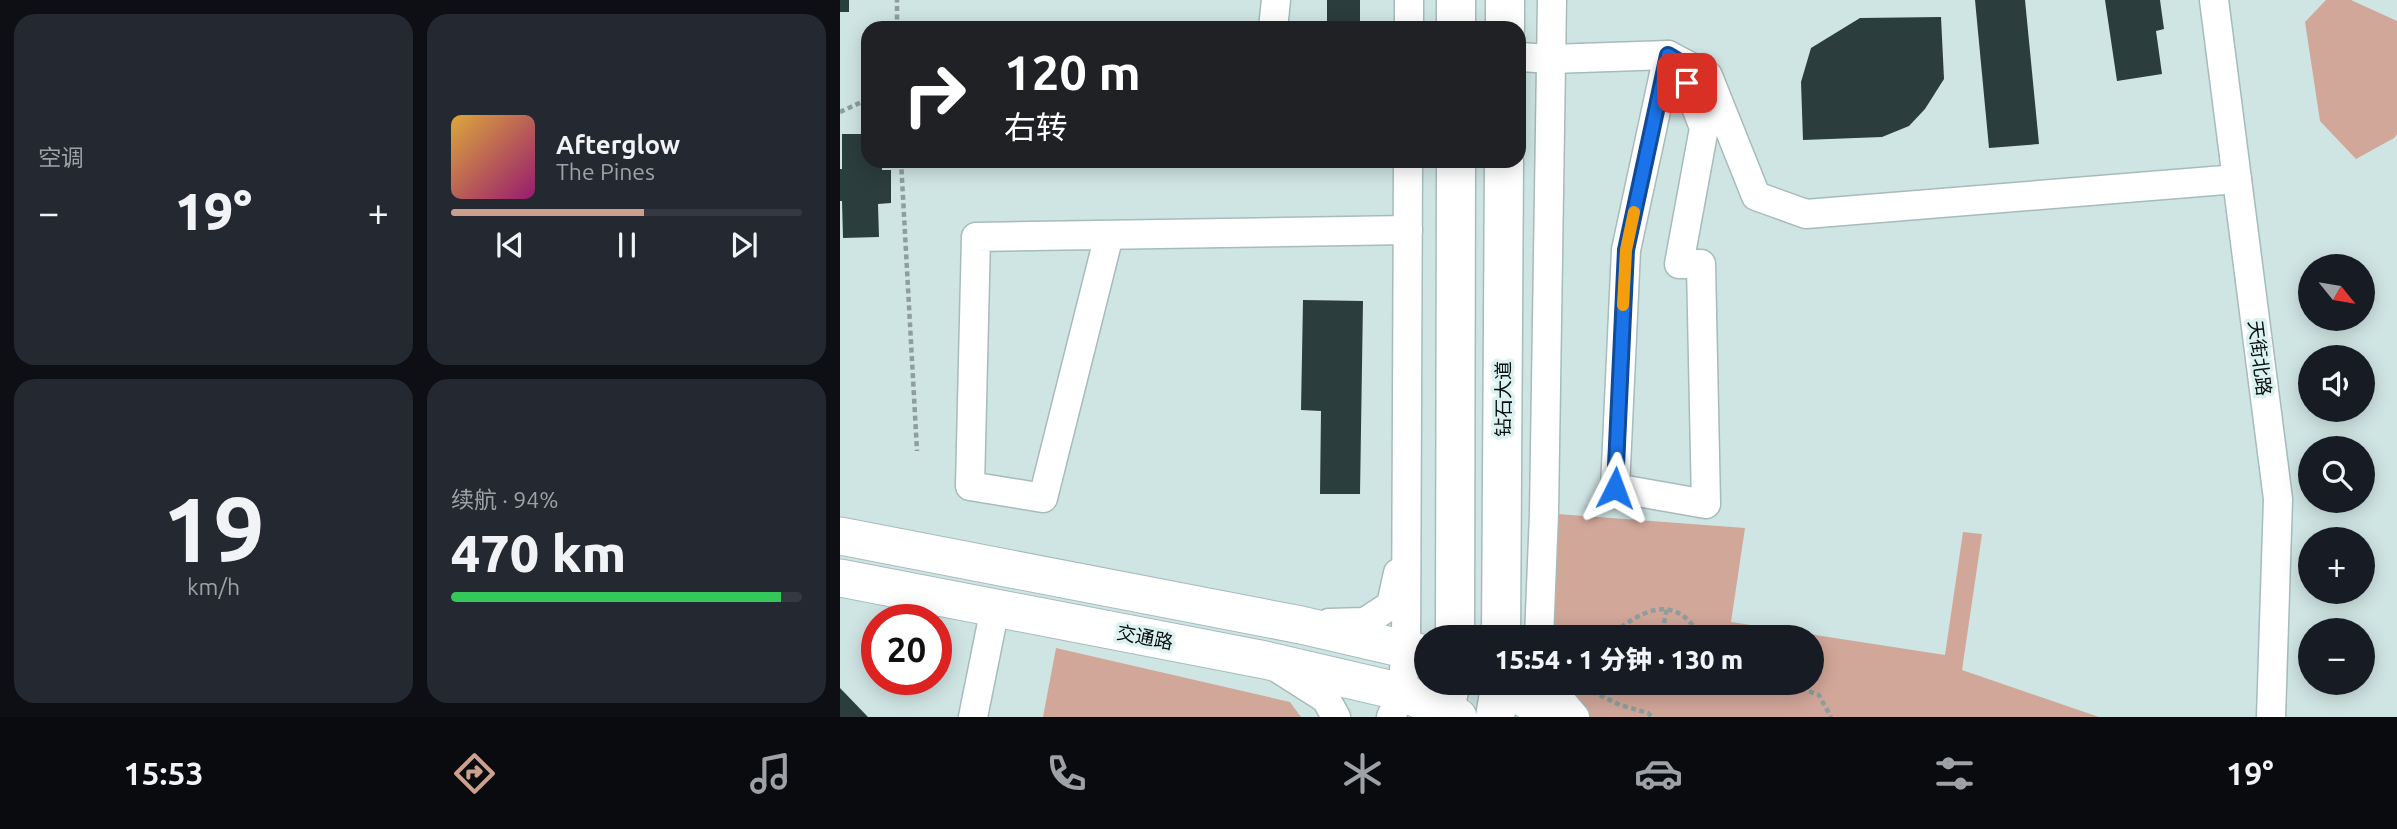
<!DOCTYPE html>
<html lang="zh">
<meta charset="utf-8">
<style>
body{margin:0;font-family:Ubuntu,"Noto Sans SC",sans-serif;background:#242831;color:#f1f3f6;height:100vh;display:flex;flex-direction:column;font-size:26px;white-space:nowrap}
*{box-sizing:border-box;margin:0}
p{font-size:23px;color:#9ea1a6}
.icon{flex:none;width:38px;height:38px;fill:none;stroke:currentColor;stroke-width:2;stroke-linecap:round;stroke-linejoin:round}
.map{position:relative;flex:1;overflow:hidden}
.sheet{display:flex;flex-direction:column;gap:14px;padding:14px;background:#0d0f14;width:840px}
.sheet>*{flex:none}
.banner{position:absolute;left:21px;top:21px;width:665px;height:147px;border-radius:21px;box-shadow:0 4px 18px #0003;background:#202124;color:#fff;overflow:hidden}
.needle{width:46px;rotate:120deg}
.controls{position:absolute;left:1458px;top:254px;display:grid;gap:14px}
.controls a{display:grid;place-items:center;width:77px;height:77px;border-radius:50%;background:#171b24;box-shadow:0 4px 18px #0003;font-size:35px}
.speed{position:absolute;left:21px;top:604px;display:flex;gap:14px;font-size:35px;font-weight:700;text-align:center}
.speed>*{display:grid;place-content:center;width:91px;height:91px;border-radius:50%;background:#171b24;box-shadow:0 4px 18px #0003;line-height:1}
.speed .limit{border:10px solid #d22;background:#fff;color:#111}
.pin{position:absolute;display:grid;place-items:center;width:60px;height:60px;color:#fff;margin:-30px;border-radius:14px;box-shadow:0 4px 10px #0006}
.me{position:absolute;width:77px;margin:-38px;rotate:3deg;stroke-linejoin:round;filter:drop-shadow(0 0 5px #0008)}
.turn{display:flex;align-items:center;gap:24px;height:147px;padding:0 28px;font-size:32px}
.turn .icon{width:91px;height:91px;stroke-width:2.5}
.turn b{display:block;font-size:49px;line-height:60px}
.big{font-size:52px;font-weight:800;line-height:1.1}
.sheet .card{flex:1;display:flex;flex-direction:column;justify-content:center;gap:10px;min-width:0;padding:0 24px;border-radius:21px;background:#242831}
.sheet .dial{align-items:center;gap:0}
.dial b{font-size:91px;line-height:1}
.song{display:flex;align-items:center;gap:21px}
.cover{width:84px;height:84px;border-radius:10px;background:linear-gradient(135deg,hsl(40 70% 55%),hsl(320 70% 35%))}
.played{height:7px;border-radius:4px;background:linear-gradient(90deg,#cc9f8f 55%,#363941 55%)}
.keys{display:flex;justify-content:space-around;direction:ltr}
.heat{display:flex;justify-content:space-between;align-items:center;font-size:38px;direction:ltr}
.charge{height:10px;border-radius:5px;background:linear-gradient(90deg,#34c759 94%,#363941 0)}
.sheet .tiles{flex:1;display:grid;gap:14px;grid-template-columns:repeat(2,1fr)}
.trip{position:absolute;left:574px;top:625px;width:410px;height:70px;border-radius:35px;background:#171b24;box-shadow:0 4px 18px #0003;font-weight:800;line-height:70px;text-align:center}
.tabs{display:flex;height:112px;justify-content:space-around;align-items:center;background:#090b0e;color:#9ea1a6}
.tabs .icon{width:49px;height:49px}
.tabs .on{color:#cc9f8f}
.tabs b{font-size:32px;color:#f1f3f6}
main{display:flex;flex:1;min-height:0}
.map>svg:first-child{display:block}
</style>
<main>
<section class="sheet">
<div class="tiles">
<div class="card"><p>空调</p>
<div class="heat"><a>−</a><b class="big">19°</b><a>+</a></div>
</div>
<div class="card">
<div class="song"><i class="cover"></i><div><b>Afterglow</b><p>The Pines</p></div></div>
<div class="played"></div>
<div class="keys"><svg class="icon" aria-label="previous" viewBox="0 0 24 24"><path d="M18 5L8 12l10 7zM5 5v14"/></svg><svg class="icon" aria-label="pause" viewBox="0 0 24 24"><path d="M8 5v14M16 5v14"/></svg><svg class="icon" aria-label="next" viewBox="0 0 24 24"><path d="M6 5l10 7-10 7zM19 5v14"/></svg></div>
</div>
<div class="card dial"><b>19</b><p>km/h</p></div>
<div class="card"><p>续航 · 94%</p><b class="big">470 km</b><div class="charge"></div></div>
</div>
</section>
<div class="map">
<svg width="1557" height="717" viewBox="0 0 1557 717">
<rect width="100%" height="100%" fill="#cfe5e4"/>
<g fill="#d1a799">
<polygon points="1486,0 1511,0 1557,21 1557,134 1554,138 1516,159 1480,121 1465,22"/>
<polygon points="704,513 905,528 891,622 1105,655 1123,532 1142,534 1122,670 1259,717 735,717 711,683 971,682 971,637 708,637"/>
<polygon points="216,648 450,702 461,717 203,717"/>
</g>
<g fill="#2c3d3d">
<rect x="0" y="0" width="9" height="12"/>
<rect x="487" y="0" width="33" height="28"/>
<polygon points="1135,0 1185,0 1199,144 1149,148"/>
<polygon points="1265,0 1320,0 1324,29 1316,31 1322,74 1277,81"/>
<polygon points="1101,17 1104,79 1085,109 1069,126 1042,137 963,140 961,82 971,48 1020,18"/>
<polygon points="2,134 28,134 28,161 42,161 42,170 51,170 51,203 38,204 39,237 3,238 2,201 0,201 0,169 2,169"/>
<polygon points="463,300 523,301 520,494 480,494 481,411 461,410"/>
<polygon points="0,688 28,717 0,717"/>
</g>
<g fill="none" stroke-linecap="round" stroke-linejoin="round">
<g stroke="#a6bbba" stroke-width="31">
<g id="minor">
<polyline points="1374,0 1438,499 1431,717"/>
<polyline points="433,28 436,0"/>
<polyline points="569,28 569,0"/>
<polyline points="828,55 786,250 775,488 866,504 861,264 839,264 864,128 838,61"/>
<polyline points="679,57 711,59 828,55 868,76 916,196 966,214 1397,179"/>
<polyline points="269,235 203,498 130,486 136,237 568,230"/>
<polyline points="489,623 525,622 551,605 558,573"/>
<polyline points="699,637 704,513 712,0"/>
<polyline points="439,669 486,699 496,717"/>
<polyline points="711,682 712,690 735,717"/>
<polyline points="133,717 155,608"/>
<polyline points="551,717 562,692 566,649 568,161"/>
</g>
</g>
<g stroke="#a6bbba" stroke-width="39">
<g id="major">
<polyline points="0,536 461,625 586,654"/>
<polyline points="0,578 425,660 562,692 618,717"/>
<polyline points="656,682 696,705 709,717"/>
</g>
</g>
<g stroke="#a6bbba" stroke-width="41">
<g id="highway">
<polyline points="616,28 616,0"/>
<polyline points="665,28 665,0"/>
<polyline points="615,637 616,161"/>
<polyline points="661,637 664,161"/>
<polyline points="603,717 611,682"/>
<polyline points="655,717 661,682"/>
</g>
</g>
<g stroke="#8d9e9d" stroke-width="4.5" stroke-dasharray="5 3.5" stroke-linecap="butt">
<polyline points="57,28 57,0"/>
<polyline points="0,112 28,99"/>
<polyline points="61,161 77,451"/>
<polyline points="824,623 827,608"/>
<path d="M767,637C790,621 820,595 847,619C852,623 856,631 860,637"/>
<polyline points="751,682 755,693 780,705 808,713 812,717"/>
<polyline points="886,682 916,687 949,684 979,695 991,717"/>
</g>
<use href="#minor" stroke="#fff" stroke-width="28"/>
<use href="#major" stroke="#fff" stroke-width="37"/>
<use href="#highway" stroke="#fff" stroke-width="38"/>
</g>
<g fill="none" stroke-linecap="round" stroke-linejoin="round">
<g stroke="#114b97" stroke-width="18">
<polyline id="route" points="775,488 786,250 828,55 838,61 847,83"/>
</g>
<use href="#route" stroke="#1a73e8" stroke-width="12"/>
<polyline stroke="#f59e0b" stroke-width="12" points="783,305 786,250 794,212"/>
</g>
<g text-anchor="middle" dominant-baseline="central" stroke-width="7" stroke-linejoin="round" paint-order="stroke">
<g font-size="19" fill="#091110" stroke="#dcf2f1">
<text transform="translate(1420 358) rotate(83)">天街北路</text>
<text transform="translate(663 399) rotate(-90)">钻石大道</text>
<text transform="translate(305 637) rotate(11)">交通路</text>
</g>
</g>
</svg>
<div class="controls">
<a><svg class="needle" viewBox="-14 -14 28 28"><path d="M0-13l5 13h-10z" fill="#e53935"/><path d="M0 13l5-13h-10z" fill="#9ea1a6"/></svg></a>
<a><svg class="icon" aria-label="sound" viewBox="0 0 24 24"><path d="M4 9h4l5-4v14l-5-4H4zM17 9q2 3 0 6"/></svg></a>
<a><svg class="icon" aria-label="search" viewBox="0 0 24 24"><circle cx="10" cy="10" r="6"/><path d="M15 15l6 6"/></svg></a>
<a>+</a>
<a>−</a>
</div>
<div class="speed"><div class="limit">20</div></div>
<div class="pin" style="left:847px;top:83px;background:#d93025"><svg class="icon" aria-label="arrive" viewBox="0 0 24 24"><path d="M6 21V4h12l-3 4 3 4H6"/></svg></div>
<svg class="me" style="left:775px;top:488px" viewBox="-20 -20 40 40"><path d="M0-17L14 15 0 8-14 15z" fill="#1a73e8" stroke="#fff" stroke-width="4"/></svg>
<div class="trip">15:54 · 1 分钟 · 130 m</div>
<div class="banner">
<div class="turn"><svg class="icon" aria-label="right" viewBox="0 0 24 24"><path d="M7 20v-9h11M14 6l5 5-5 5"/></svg><div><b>120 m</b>右转</div></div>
</div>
</div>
</main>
<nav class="tabs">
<b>15:53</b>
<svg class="icon on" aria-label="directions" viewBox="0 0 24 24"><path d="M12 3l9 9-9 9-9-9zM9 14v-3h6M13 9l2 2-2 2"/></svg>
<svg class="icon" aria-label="music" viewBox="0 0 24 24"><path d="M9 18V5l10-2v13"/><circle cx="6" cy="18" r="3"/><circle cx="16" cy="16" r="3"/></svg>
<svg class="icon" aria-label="phone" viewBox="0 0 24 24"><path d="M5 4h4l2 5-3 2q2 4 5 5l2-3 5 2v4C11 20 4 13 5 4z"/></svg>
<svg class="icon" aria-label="climate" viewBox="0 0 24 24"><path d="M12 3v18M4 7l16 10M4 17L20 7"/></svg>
<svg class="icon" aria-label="car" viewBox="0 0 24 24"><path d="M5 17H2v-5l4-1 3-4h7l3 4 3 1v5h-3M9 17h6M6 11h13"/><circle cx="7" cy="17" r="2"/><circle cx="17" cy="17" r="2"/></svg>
<svg class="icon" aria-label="filters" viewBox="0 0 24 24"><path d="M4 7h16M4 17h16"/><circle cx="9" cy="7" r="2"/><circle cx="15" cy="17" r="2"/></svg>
<b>19°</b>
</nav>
